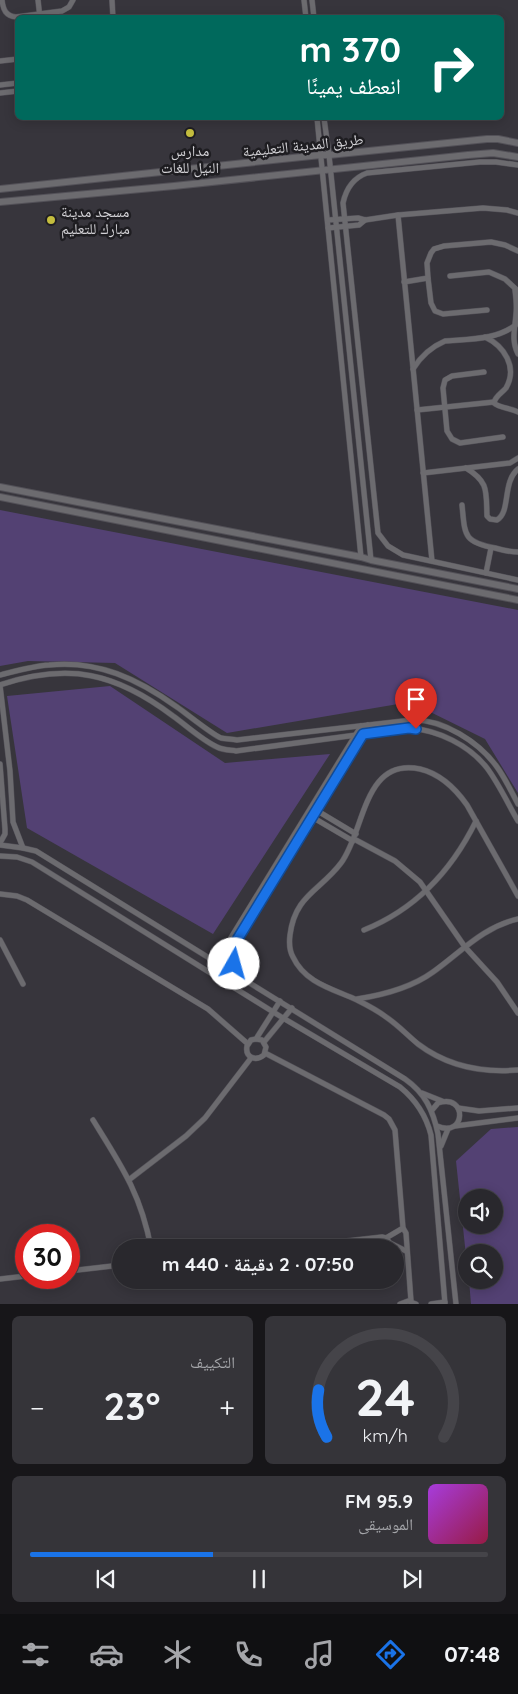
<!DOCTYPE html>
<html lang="ar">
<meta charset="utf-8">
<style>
body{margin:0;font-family:Quicksand,"Noto Naskh Arabic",sans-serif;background:#353439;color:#f1f3f6;direction:rtl;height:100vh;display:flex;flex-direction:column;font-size:19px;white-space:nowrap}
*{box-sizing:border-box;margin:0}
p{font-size:16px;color:#a5a6aa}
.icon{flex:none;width:28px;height:28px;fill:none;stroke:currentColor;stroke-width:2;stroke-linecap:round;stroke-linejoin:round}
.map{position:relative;height:1304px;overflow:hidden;direction:ltr}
.details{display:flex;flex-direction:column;gap:12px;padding:12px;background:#171619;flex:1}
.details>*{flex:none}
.banner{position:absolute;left:15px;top:15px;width:489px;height:105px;border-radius:8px;box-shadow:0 2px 12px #0003,0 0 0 1px #454449;direction:rtl;background:#00695c;color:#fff;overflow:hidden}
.fabs{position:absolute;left:458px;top:1189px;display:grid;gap:10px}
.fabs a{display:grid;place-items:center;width:45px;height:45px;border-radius:50%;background:#29282d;box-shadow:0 2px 12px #0003,0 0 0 1px #454449;font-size:25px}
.speed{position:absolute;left:15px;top:1224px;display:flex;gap:10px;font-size:25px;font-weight:700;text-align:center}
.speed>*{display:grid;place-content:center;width:65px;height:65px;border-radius:50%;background:#29282d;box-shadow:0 2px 12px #0003,0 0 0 1px #454449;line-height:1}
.speed .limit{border:8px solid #d22;background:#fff;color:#111}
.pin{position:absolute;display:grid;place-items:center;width:42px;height:42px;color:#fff;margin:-51px -21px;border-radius:50% 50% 50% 0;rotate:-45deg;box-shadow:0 0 5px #0007}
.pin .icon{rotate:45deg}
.me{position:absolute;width:55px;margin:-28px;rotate:7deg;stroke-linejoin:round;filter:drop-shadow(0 0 4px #0008)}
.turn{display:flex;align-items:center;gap:18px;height:105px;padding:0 20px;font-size:22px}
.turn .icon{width:65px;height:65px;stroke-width:2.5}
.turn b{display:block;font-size:35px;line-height:42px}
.big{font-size:38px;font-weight:700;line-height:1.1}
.details .widget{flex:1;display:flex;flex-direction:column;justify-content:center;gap:8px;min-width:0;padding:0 18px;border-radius:8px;background:#353439}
.details .dial{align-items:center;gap:0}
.dial svg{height:130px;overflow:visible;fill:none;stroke:#454449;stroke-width:7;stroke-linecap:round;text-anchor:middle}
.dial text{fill:#f1f3f6;stroke:none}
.song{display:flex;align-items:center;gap:15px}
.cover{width:60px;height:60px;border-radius:8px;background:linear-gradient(135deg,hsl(280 70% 55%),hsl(340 70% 35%))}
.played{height:5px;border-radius:2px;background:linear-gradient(90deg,#1a73e8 40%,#454449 40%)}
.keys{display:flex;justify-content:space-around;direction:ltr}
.heat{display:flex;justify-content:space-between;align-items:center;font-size:28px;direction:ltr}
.details .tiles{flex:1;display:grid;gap:12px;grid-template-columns:1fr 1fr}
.widget:last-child{grid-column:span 2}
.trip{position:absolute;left:112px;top:1239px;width:292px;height:50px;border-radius:25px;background:#29282d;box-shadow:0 2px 12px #0003,0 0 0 1px #454449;font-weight:700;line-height:50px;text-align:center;direction:rtl}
.tabs{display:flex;height:80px;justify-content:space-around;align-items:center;background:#101012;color:#a5a6aa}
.tabs .icon{width:35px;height:35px}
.tabs .on{color:#1a73e8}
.tabs b{font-size:22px;color:#f1f3f6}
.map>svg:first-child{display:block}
</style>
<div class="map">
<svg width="518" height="1304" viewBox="0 0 518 1304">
<rect width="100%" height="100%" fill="#37353c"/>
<g fill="#534173" fill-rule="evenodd">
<polygon points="0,510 518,610 518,793 485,739 410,702 227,733 115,663 28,661 0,666"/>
<polygon points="110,686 225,763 330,754 213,934 27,828 7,696"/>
<path d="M518,1127V1304H471L469,1280H494V1252H466V1256L456,1161L491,1129ZM466,1198H494V1225H466Z"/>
</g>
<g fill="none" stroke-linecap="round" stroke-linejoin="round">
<g stroke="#535158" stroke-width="6">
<g id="minor">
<path d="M2,0C3,10 6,16 16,17L62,11L69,7L73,0"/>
<polyline points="38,0 40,18"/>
<polyline points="112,0 113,18"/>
<polyline points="304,0 306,18"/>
<polyline points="312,0 314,18"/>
<polyline points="0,61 18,59"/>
<polyline points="0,85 18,83"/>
<polyline points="0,93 18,91"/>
<polyline points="317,118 361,557"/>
<polyline points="324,118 329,155 371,560"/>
<path d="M518,165L496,162H480L367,173C353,178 346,189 343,203L378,533L388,546L403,555L518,580"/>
<polyline points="398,215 432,561"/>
<polyline points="328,220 358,218 365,220 398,215 483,208 507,210 518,213"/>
<polyline points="328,228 359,225 365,220"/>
<polyline points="450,276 489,272 505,279 518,291"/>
<polyline points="404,282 428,278"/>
<path d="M515,290C516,298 517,306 516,314C515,329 511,340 518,354"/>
<polyline points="487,310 443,314 435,311 431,303 428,278 427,263 431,253 434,249 444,246 491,242 505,245 518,251"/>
<path d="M485,337C504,346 518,367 506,388C502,393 495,396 494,403C499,408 511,408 518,412"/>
<path d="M413,369C421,356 431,347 445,341C469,339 499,340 518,323"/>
<polyline points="484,372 452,376 445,380 443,388 447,431 452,439 460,443 503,437"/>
<polyline points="417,410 494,402"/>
<path d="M466,468C489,482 486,491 487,516L490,519L497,520C511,512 502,482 518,469"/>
<polyline points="423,473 510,463 518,458"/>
<path d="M462,505C465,535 463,542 495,548C502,550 510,552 518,552"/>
<polyline points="486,573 491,548"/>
<path d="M0,675C16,671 33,666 49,665C98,660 138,679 177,707C187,714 213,735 221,738C226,739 232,739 237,740L412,720C443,719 479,742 497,767C505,778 511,791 518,804"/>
<path d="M0,685C69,662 116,673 173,716C187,726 202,740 217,747C223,750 230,750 236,751L409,728C438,730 469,745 487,768C499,784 508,804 518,821"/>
<polyline points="0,685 10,771 13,822 23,848"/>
<polyline points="0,764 5,829 5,834 0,843"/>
<polyline points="316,810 356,834"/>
<polyline points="312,817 353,841"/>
<polyline points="354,839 395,861 420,882 465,947 497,982 518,1013"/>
<path d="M0,845L23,848L36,851L405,1079C425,1093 433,1110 438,1134L456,1304"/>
<path d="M0,856L17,857L32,862L283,1018L400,1087C416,1100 426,1115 431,1135L445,1304"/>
<polyline points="0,894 17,896 27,900 208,1009 248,1044"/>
<path d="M518,896L467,805C455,788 441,774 420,769C363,757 365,831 341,863C320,891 295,895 290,935C289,943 289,950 293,957C305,983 333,989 357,1000C367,1005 377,1010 386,1017C398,1025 407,1035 418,1044C447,1066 482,1073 518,1070"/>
<path d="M364,930C416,909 452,870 476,821"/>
<polyline points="0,940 23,984"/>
<polyline points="216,962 361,726"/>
<polyline points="238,976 234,959 237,940 368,725"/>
<path d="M357,999C383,995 411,988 433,972C461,952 483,927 518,919"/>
<path d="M256,1039L262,1040L266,1047L264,1055C255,1062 245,1057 247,1046L251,1040L256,1039L280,1001"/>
<polyline points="264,1042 292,1008"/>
<polyline points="265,1053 384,1115 389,1119 395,1130 403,1228 386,1238"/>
<polyline points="422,1093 442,1101"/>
<polyline points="458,1108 479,1111 518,1108"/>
<path d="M432,1110L438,1103C468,1093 466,1139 437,1126"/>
<path d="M93,1120C121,1165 141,1194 151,1248"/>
<polyline points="455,1126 518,1118"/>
<polyline points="441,1146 448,1129"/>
<polyline points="130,1179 186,1136 205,1118 251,1058"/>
<polyline points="403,1228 406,1233 411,1301"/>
<polyline points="285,1248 382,1237 386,1238 390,1243 406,1251"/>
<polyline points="69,1271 121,1265"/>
<polyline points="0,1279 26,1276"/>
<polyline points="400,1304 408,1301 416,1304"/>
<polyline points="431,1304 445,1302"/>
</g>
</g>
<g stroke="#535158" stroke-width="8">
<g id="tertiary">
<polyline points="0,189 321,155 329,155 487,139 498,139 518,143"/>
<polyline points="0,202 174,186 468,155 493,153 518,157"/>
<polyline points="0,487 361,557 371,560 518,589"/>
<polyline points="0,497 518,600"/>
</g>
</g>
<use href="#minor" stroke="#6c6b6f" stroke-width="5"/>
<use href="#tertiary" stroke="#6c6b6f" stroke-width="6"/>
</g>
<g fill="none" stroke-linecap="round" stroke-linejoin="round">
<g stroke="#114b97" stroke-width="12">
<polyline id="route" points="234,964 234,950 237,940 363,734 409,728 416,729"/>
</g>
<use href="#route" stroke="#1a73e8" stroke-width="9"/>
</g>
<g fill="#c4bd3e" stroke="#1e1d21" stroke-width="2">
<circle cx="190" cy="133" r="5"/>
<circle cx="51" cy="220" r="5"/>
</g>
<g text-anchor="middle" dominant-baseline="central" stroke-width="5" stroke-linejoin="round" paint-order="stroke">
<g font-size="15" fill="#d3d2d6" stroke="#1e1d21">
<text transform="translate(303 145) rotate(-6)">طريق المدينة التعليمية</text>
</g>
<g font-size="15" fill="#d3d2d6" stroke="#1e1d21">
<text x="190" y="150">مدارس<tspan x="190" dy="17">النيل للغات</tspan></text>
<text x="61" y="211" text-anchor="start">مسجد مدينة<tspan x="61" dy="17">مبارك للتعليم</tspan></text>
</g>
</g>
</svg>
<div class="fabs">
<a><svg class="icon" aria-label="sound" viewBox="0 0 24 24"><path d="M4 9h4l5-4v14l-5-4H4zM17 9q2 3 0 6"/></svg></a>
<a><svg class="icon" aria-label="search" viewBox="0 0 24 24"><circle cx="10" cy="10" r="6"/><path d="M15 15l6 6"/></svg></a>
</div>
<div class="speed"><div class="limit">30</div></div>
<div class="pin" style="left:416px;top:729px;background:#d93025"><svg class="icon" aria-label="arrive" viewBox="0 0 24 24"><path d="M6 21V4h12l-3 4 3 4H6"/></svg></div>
<svg class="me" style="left:234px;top:964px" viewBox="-20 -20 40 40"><circle r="19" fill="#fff"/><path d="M0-13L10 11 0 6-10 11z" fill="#1a73e8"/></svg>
<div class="trip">07:50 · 2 دقيقة · 440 m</div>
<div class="banner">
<div class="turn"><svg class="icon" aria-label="right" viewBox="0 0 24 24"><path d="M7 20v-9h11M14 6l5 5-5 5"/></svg><div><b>370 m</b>انعطف يمينًا</div></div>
</div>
</div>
<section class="details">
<div class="tiles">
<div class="widget dial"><svg viewBox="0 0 100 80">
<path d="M14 69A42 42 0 1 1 86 69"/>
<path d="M14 69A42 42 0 0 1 9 40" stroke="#1a73e8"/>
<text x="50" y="56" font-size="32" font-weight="700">24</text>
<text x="50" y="72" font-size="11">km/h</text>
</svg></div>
<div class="widget"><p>التكييف</p>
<div class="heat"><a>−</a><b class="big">23°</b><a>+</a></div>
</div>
<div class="widget">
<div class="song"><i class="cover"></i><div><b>95.9 FM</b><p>الموسيقى</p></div></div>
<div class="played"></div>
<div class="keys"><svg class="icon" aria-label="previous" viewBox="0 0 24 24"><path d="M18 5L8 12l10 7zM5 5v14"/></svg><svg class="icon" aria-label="pause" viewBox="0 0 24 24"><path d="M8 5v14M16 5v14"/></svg><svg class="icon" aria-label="next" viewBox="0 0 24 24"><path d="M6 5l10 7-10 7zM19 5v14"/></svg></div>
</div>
</div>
</section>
<nav class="tabs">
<b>07:48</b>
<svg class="icon on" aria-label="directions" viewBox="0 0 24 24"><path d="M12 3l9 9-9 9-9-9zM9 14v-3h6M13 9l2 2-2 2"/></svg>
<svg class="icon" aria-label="music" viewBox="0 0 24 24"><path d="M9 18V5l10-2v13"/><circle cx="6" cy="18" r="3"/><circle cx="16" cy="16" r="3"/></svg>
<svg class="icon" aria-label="phone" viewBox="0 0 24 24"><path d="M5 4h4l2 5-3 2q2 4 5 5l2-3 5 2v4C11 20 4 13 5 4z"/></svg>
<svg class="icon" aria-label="climate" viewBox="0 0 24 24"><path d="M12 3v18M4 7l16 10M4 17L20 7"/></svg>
<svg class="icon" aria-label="car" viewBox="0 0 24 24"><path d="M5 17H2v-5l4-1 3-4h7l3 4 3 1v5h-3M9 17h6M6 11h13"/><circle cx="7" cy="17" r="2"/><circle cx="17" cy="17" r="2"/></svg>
<svg class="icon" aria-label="filters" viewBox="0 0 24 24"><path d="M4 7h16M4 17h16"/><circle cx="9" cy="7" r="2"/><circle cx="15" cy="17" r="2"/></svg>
</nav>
